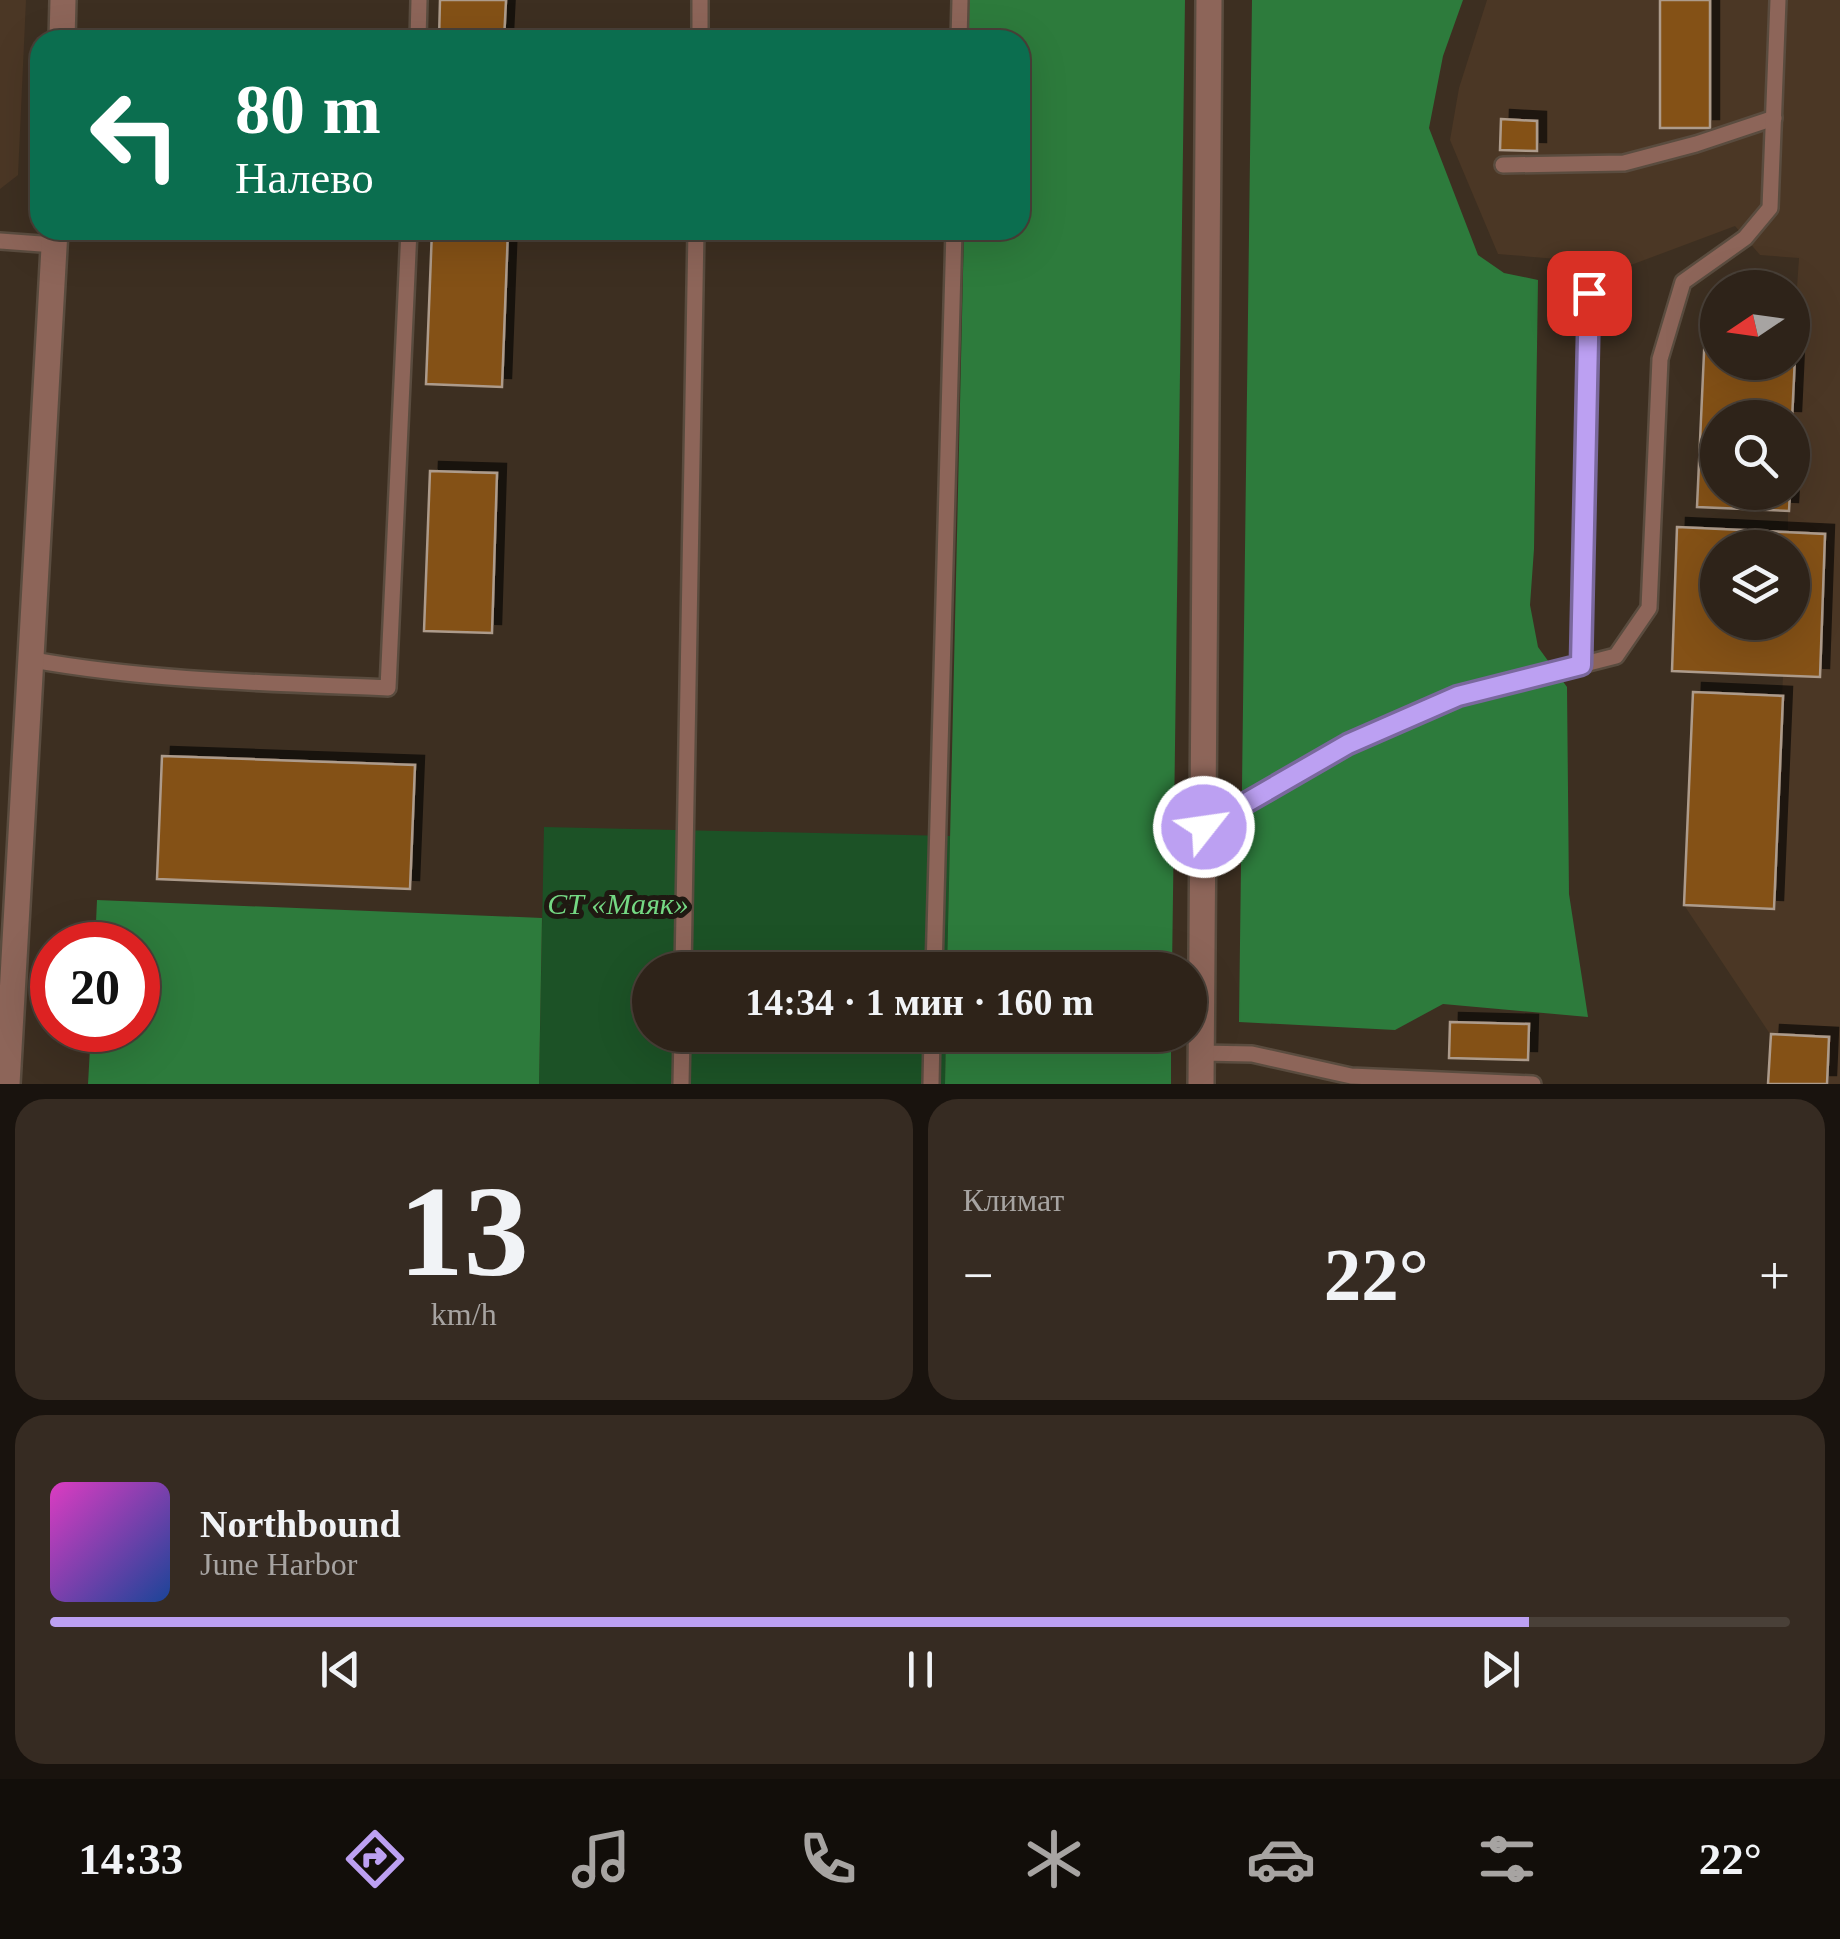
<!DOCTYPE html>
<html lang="ru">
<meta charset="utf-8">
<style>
body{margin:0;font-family:"Times New Roman",serif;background:#362b22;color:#f1f3f6;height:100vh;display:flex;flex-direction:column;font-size:38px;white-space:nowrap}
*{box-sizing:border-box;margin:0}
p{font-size:32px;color:#a7a4a2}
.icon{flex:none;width:55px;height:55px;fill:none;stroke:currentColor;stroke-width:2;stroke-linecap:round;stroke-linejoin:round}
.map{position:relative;height:1084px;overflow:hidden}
.sheet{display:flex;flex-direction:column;gap:15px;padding:15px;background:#19130e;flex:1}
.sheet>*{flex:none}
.top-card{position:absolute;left:30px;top:30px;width:1000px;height:210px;border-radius:30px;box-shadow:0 10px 40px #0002,0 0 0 2px #494038;background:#0b6e4f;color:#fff;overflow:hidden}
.needle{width:65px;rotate:257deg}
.fabs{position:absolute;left:1700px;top:270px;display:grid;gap:20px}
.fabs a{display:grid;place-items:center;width:110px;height:110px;border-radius:50%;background:#2e2319;box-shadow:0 10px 40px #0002,0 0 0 2px #494038;font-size:50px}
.speed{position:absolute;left:30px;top:922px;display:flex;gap:20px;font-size:50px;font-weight:700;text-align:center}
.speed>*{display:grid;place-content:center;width:130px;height:130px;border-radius:50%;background:#2e2319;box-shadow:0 10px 40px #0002,0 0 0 2px #494038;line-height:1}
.speed .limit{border:15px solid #d22;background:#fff;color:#111}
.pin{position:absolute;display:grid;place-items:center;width:85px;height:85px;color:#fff;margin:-42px;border-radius:20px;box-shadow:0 5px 15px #0006}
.me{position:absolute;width:110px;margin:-55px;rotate:60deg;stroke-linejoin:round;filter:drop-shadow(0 0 8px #0008)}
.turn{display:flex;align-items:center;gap:35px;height:210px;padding:0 40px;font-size:45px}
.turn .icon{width:130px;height:130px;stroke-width:2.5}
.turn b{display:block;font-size:70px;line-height:85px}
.big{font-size:75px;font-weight:600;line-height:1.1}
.sheet .card{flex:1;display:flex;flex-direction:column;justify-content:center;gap:15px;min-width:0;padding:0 35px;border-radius:30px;background:#362b22}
.sheet .dial{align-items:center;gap:0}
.dial b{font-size:130px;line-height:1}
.song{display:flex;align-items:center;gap:30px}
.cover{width:120px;height:120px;border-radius:15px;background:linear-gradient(135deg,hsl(310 70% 55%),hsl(220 70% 35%))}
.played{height:10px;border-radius:5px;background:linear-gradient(90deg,#bca0f2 85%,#494038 85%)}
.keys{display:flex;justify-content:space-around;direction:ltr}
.heat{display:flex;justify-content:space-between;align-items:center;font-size:55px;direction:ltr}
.sheet .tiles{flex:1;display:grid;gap:15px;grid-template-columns:1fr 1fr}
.card:last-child{grid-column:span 2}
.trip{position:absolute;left:632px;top:952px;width:575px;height:100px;border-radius:50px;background:#2e2319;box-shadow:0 10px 40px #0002,0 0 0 2px #494038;font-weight:600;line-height:100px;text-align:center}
.tabs{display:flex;height:160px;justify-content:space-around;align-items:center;background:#120e0a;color:#a7a4a2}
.tabs .icon{width:70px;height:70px}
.tabs .selected{color:#bca0f2}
.tabs b{font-size:45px;color:#f1f3f6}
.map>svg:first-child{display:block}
</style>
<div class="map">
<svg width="1840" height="1084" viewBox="0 0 1840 1084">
<defs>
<filter id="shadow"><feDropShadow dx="9" dy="-9" stdDeviation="0" flood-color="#0009"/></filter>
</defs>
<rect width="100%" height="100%" fill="#3d2f21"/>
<g fill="#4b3725" fill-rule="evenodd">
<polygon points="0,0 26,0 18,175 0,189"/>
<path d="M1487,0H1840V1084H1768L1770,1034L1684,905L1693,692L1782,696L1783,676L1672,671L1677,527L1788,532V511L1697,507L1705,331H1717L1718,362H1792L1799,258L1760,255L1735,226L1631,265L1498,254L1450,140L1459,88ZM1718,418H1792V492H1718ZM1718,548H1792V622H1718Z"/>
</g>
<polygon fill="#1c5226" points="544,827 950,836 947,970 650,970 650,1035 946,1035 945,1084 539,1084"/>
<g fill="#2d7b3c">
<polygon points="969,0 1185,0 1172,970 947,970 964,230 1020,230 1020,40 968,40"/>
<polygon points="1252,0 1463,0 1443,56 1429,128 1478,255 1504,273 1538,280 1534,549 1530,605 1538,647 1567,687 1569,894 1588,1017 1443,1004 1395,1030 1239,1022"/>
<polygon points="97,900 542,918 539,1084 88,1084 91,1030 138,1030 138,945 95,945"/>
<polygon points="946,1035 1171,1035 1171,1084 945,1084"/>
</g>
<g fill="#845116" stroke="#ad9b8b" stroke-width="2.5" fill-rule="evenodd" filter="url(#shadow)">
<polygon points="440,0 506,0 504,40 439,40"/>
<rect x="1660" y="0" width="50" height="128"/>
<polygon points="1501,119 1537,121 1537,151 1500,150"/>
<polygon points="432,230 508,230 502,387 426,384"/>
<polygon points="1705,331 1718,331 1718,362 1792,362 1792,335 1796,335 1792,420 1718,418 1718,492 1790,492 1789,511 1697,507"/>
<polygon points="430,471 497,473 492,633 424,631"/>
<path d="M1677,527L1825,534L1820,677L1672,671ZM1718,548H1792V622H1718Z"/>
<polygon points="1693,692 1783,696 1774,909 1684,905"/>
<polygon points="162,756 415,765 410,889 157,879"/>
<polygon points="1450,1022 1529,1024 1528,1060 1449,1058"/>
<polygon points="1771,1034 1829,1037 1827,1084 1768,1084"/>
</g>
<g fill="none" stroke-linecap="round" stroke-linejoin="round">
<g stroke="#5a4c3f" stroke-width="20">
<g id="lane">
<polyline points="418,40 419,0"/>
<polyline points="700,40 700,0"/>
<polyline points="959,40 960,0"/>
<polyline points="1503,165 1624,163 1696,144 1774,118"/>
<polyline points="0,241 55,245"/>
<path d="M33,660C151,681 269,683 388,688L409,230"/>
<polyline points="1581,665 1589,293"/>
<polyline points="1204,827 1348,744 1459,696 1616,656 1649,608 1660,359 1683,282 1745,238 1770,208 1778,0"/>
<polyline points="683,970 696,230"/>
<polyline points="934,970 954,230"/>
<polyline points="1201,1053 1252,1054 1351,1076 1533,1084"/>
<polyline points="681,1084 682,1035"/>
<polyline points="931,1084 932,1035"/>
</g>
</g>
<g stroke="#5a4c3f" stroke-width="30">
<g id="street">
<polyline points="62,40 63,0"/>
<polyline points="7,1084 55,230"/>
<polyline points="1201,1084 1209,0"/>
</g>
</g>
<use href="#lane" stroke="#8d6559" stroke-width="15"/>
<use href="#street" stroke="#8d6559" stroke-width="25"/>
</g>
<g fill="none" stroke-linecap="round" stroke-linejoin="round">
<g stroke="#7a689d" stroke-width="25">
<polyline id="route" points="1204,827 1348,744 1458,696 1581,665 1589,293"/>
</g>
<use href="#route" stroke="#bca0f2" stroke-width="18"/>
</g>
<g text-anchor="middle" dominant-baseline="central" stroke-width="10" stroke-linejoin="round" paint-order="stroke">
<g font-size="30" font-style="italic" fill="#74d883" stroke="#1f1912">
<text x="618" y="903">СТ «Маяк»</text>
</g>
</g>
</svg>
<div class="fabs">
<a><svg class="needle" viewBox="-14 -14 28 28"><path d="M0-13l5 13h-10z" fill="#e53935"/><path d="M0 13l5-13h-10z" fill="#a7a4a2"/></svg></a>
<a><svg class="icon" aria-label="search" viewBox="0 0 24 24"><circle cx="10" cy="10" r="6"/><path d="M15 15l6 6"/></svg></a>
<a><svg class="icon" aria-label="layers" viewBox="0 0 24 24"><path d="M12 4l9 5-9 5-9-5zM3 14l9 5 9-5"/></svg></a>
</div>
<div class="speed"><div class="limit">20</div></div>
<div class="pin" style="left:1589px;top:293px;background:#d93025"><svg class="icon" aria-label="arrive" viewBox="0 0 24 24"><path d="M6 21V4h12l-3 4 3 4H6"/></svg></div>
<svg class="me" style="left:1204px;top:827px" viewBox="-20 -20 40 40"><circle r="17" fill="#bca0f2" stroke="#fff" stroke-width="3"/><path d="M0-11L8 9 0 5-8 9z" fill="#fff"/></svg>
<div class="trip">14:34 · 1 мин · 160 m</div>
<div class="top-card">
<div class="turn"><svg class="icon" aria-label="left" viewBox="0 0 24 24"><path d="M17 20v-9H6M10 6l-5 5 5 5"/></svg><div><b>80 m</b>Налево</div></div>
</div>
</div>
<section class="sheet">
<div class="tiles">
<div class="card dial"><b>13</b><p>km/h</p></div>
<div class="card"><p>Климат</p>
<div class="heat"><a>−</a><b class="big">22°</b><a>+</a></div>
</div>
<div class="card">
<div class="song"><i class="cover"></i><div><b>Northbound</b><p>June Harbor</p></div></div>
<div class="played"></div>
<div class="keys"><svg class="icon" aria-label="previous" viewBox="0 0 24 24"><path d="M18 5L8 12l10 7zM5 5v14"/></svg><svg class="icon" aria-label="pause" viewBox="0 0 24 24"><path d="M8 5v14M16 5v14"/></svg><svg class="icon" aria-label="next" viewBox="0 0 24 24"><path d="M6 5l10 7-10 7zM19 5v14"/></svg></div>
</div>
</div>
</section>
<nav class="tabs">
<b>14:33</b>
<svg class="icon selected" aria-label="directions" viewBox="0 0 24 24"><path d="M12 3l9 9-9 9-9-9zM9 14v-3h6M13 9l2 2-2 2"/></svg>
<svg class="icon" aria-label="music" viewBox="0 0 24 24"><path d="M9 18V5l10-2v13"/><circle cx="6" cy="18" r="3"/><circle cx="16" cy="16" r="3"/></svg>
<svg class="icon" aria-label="phone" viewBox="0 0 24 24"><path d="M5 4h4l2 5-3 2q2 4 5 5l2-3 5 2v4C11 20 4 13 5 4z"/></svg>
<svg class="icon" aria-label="climate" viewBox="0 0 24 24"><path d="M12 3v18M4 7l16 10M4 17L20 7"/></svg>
<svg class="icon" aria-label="car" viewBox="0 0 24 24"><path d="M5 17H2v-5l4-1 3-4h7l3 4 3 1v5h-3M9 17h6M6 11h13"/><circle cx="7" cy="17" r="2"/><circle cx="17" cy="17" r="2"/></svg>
<svg class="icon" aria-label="filters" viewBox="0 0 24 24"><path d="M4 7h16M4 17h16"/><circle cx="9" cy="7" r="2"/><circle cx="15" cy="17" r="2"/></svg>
<b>22°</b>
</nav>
